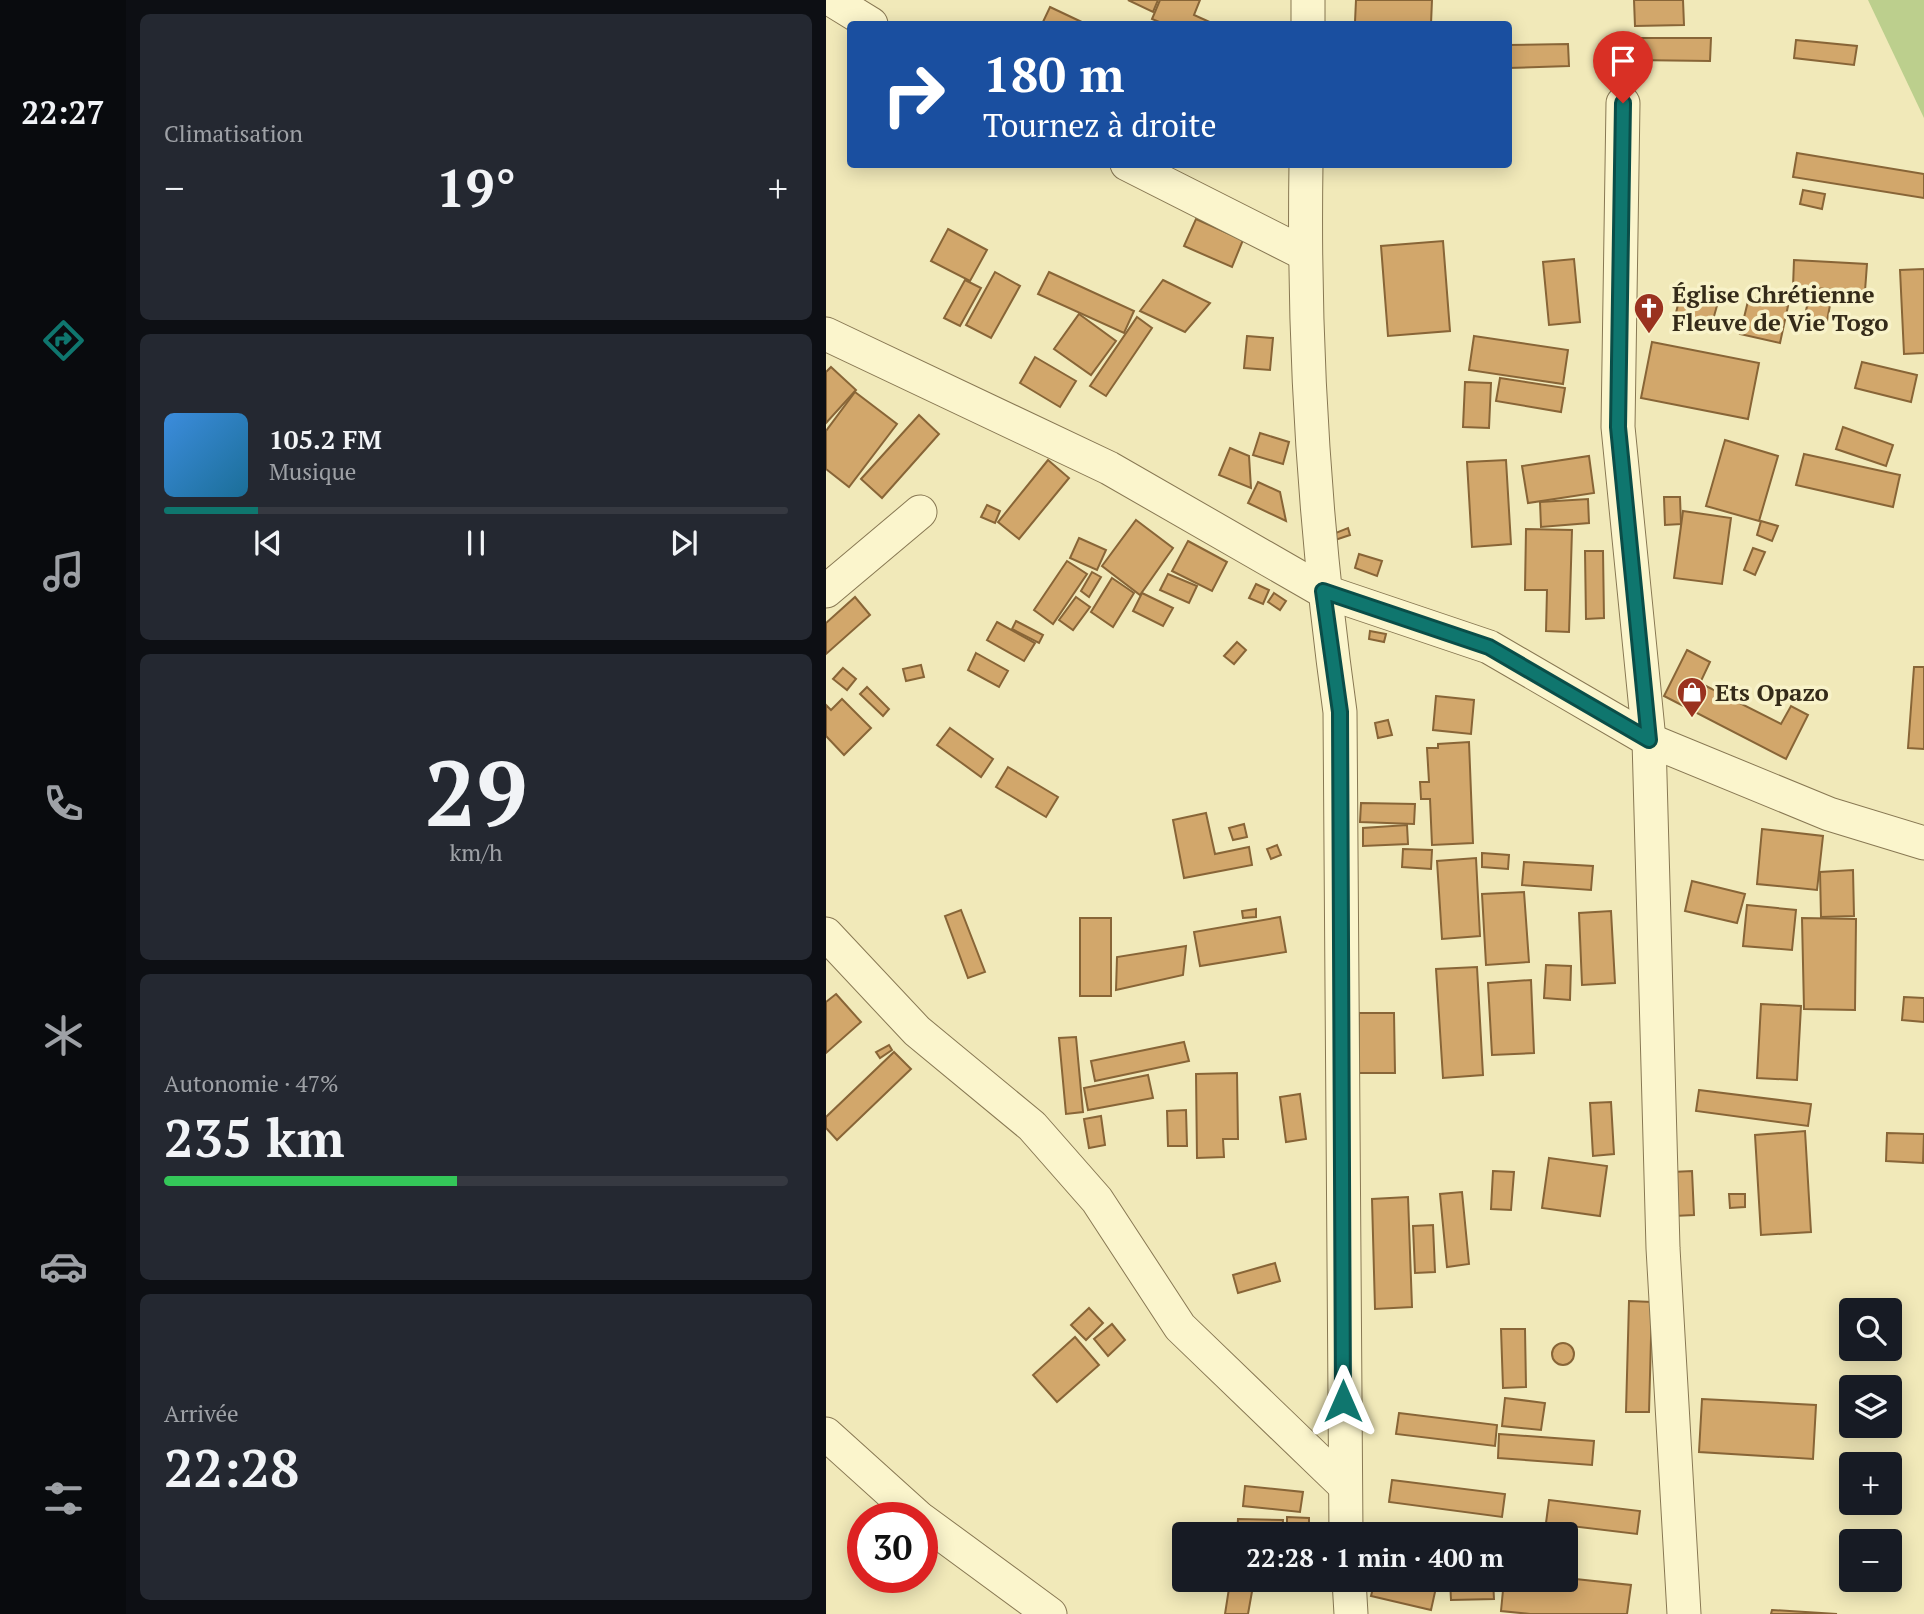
<!DOCTYPE html>
<html lang="fr">
<meta charset="utf-8">
<style>
body{margin:0;font-family:"PT Serif",serif;background:#242831;color:#f1f3f6;height:100vh;display:flex;flex-direction:column;font-size:26px;white-space:nowrap}
*{box-sizing:border-box;margin:0}
p{font-size:23px;color:#9ea1a6}
.icon{flex:none;width:38px;height:38px;fill:none;stroke:currentColor;stroke-width:2;stroke-linecap:round;stroke-linejoin:round}
.map{position:relative;flex:1;overflow:hidden}
.details{display:flex;flex-direction:column;gap:14px;padding:14px;background:#0d0f14;width:700px}
.details>*{flex:none}
.hud{position:absolute;left:21px;top:21px;width:665px;height:147px;border-radius:7px;box-shadow:0 4px 18px #0003;background:#1a4fa0;color:#fff;overflow:hidden}
.buttons{position:absolute;left:1013px;top:1298px;display:grid;gap:14px}
.buttons a{display:grid;place-items:center;width:63px;height:63px;border-radius:7px;background:#171b24;box-shadow:0 4px 18px #0003;font-size:35px}
.speed{position:absolute;left:21px;top:1502px;display:flex;gap:14px;font-size:35px;font-weight:700;text-align:center}
.speed>*{display:grid;place-content:center;width:91px;height:91px;border-radius:50%;background:#171b24;box-shadow:0 4px 18px #0003;line-height:1}
.speed .limit{border:10px solid #d22;background:#fff;color:#111}
.pin{position:absolute;display:grid;place-items:center;width:60px;height:60px;color:#fff;margin:-72px -30px;border-radius:50% 50% 50% 0;rotate:-45deg;box-shadow:0 0 7px #0007}
.pin .icon{rotate:45deg}
.me{position:absolute;width:77px;margin:-38px;rotate:0deg;stroke-linejoin:round;filter:drop-shadow(0 0 5px #0008)}
.turn{display:flex;align-items:center;gap:24px;height:147px;padding:0 21px;font-size:32px}
.turn .icon{width:91px;height:91px;stroke-width:2.5}
.turn b{display:block;font-size:49px;line-height:60px}
.big{font-size:52px;font-weight:700;line-height:1.1}
.details .card{flex:1;display:flex;flex-direction:column;justify-content:center;gap:10px;min-width:0;padding:0 24px;border-radius:10px;background:#242831}
.details .dial{align-items:center;gap:0}
.dial b{font-size:91px;line-height:1}
.song{display:flex;align-items:center;gap:21px}
.cover{width:84px;height:84px;border-radius:10px;background:linear-gradient(135deg,hsl(210 70% 55%),hsl(200 70% 35%))}
.played{height:7px;border-radius:4px;background:linear-gradient(90deg,#0f766e 15%,#363941 15%)}
.keys{display:flex;justify-content:space-around;direction:ltr}
.heat{display:flex;justify-content:space-between;align-items:center;font-size:38px;direction:ltr}
.charge{height:10px;border-radius:5px;background:linear-gradient(90deg,#34c759 47%,#363941 0)}
.trip{position:absolute;left:346px;top:1522px;width:406px;height:70px;border-radius:7px;background:#171b24;box-shadow:0 4px 18px #0003;font-weight:700;line-height:70px;text-align:center}
main{display:flex;flex:1;min-height:0}
.menu{display:flex;flex-direction:column;width:126px;justify-content:space-around;align-items:center;background:#090b0e;color:#9ea1a6}
.menu .icon{width:49px;height:49px}
.menu .selected{color:#0f766e}
.menu b{font-size:32px;color:#f1f3f6}
.map>svg:first-child{display:block}
</style>
<main>
<nav class="menu">
<b>22:27</b>
<svg class="icon selected" aria-label="directions" viewBox="0 0 24 24"><path d="M12 3l9 9-9 9-9-9zM9 14v-3h6M13 9l2 2-2 2"/></svg>
<svg class="icon" aria-label="music" viewBox="0 0 24 24"><path d="M9 18V5l10-2v13"/><circle cx="6" cy="18" r="3"/><circle cx="16" cy="16" r="3"/></svg>
<svg class="icon" aria-label="phone" viewBox="0 0 24 24"><path d="M5 4h4l2 5-3 2q2 4 5 5l2-3 5 2v4C11 20 4 13 5 4z"/></svg>
<svg class="icon" aria-label="climate" viewBox="0 0 24 24"><path d="M12 3v18M4 7l16 10M4 17L20 7"/></svg>
<svg class="icon" aria-label="car" viewBox="0 0 24 24"><path d="M5 17H2v-5l4-1 3-4h7l3 4 3 1v5h-3M9 17h6M6 11h13"/><circle cx="7" cy="17" r="2"/><circle cx="17" cy="17" r="2"/></svg>
<svg class="icon" aria-label="filters" viewBox="0 0 24 24"><path d="M4 7h16M4 17h16"/><circle cx="9" cy="7" r="2"/><circle cx="15" cy="17" r="2"/></svg>
</nav>
<section class="details">
<div class="card"><p>Climatisation</p>
<div class="heat"><a>−</a><b class="big">19°</b><a>+</a></div>
</div>
<div class="card">
<div class="song"><i class="cover"></i><div><b>105.2 FM</b><p>Musique</p></div></div>
<div class="played"></div>
<div class="keys"><svg class="icon" aria-label="previous" viewBox="0 0 24 24"><path d="M18 5L8 12l10 7zM5 5v14"/></svg><svg class="icon" aria-label="pause" viewBox="0 0 24 24"><path d="M8 5v14M16 5v14"/></svg><svg class="icon" aria-label="next" viewBox="0 0 24 24"><path d="M6 5l10 7-10 7zM19 5v14"/></svg></div>
</div>
<div class="card dial"><b>29</b><p>km/h</p></div>
<div class="card"><p>Autonomie · 47%</p><b class="big">235 km</b><div class="charge"></div></div>
<div class="card"><p>Arrivée</p><b class="big">22:28</b></div>
</section>
<div class="map">
<svg width="1098" height="1614" viewBox="0 0 1098 1614">
<rect width="100%" height="100%" fill="#f1e9b9"/>
<polygon fill="#bccf8d" points="1042,0 1098,0 1098,118"/>
<g fill="#d2a76b" stroke="#886537" stroke-width="2">
<polygon points="302,0 332,0 327,12"/>
<polygon points="334,0 374,0 368,15 388,24 338,24 326,19"/>
<polygon points="530,0 606,0 605,24 529,22"/>
<polygon points="808,0 857,0 858,25 809,26"/>
<polygon points="224,7 260,24 216,24"/>
<polygon points="807,38 885,38 884,61 807,60"/>
<polygon points="970,40 1031,46 1028,65 968,58"/>
<polygon points="742,44 743,66 682,68 682,45"/>
<polygon points="971,153 1098,174 1098,198 967,177"/>
<polygon points="977,190 999,194 996,209 974,204"/>
<polygon points="370,219 417,240 406,267 358,246"/>
<polygon points="122,229 161,250 144,281 105,261"/>
<polygon points="617,241 624,331 562,336 555,246"/>
<polygon points="748,259 754,322 723,325 717,262"/>
<polygon points="968,260 1041,264 1039,291 967,287"/>
<polygon points="1098,269 1098,353 1078,354 1074,270"/>
<polygon points="169,272 194,286 165,338 140,325"/>
<polygon points="223,272 308,311 298,333 212,294"/>
<polygon points="139,280 155,288 134,326 118,318"/>
<polygon points="337,280 384,303 359,332 314,311"/>
<polygon points="855,292 892,302 885,327 849,317"/>
<polygon points="983,296 1005,300 1001,321 979,316"/>
<polygon points="923,297 962,306 954,343 914,334"/>
<polygon points="253,314 290,341 265,375 228,349"/>
<polygon points="311,317 326,328 280,396 264,386"/>
<polygon points="421,336 447,338 444,370 418,368"/>
<polygon points="648,336 742,350 737,384 643,370"/>
<polygon points="826,342 933,363 922,419 815,398"/>
<polygon points="209,357 250,381 234,407 194,383"/>
<polygon points="1036,362 1091,375 1085,402 1029,388"/>
<polygon points="5,367 30,390 0,423 0,372"/>
<polygon points="674,378 739,388 735,412 670,401"/>
<polygon points="639,382 665,383 663,428 637,427"/>
<polygon points="29,392 71,424 23,487 0,469 0,431"/>
<polygon points="93,415 113,434 56,498 35,479"/>
<polygon points="1017,427 1067,445 1060,466 1010,449"/>
<polygon points="434,433 463,442 457,464 427,455"/>
<polygon points="899,440 952,456 933,521 880,506"/>
<polygon points="404,448 423,456 425,488 393,475"/>
<polygon points="978,454 1074,475 1067,507 970,485"/>
<polygon points="763,456 768,493 702,503 696,466"/>
<polygon points="222,460 243,478 193,539 172,522"/>
<polygon points="680,460 685,544 646,547 641,462"/>
<polygon points="432,482 454,492 460,521 422,503"/>
<polygon points="838,497 854,497 855,524 839,525"/>
<polygon points="762,499 763,523 715,527 714,502"/>
<polygon points="161,505 174,511 169,523 155,517"/>
<polygon points="857,511 905,518 896,584 848,578"/>
<polygon points="310,520 347,548 314,595 276,566"/>
<polygon points="935,521 952,526 946,541 931,535"/>
<polygon points="522,528 524,535 509,540 507,534"/>
<polygon points="700,529 746,530 743,632 720,631 721,590 699,590"/>
<polygon points="253,538 280,550 271,570 244,558"/>
<polygon points="362,541 401,562 386,591 346,571"/>
<polygon points="927,548 939,552 929,575 918,570"/>
<polygon points="759,551 777,551 778,618 760,619"/>
<polygon points="533,554 556,561 551,576 529,568"/>
<polygon points="241,561 261,574 227,624 208,610"/>
<polygon points="266,572 275,577 263,597 255,591"/>
<polygon points="342,574 371,586 363,603 334,590"/>
<polygon points="286,578 308,593 287,627 265,612"/>
<polygon points="430,584 443,590 437,604 423,598"/>
<polygon points="316,593 347,608 337,626 307,611"/>
<polygon points="448,593 460,601 454,610 442,602"/>
<polygon points="29,597 44,615 0,654 0,623"/>
<polygon points="250,597 264,607 247,630 233,620"/>
<polygon points="190,621 217,635 213,643 186,629"/>
<polygon points="171,622 209,643 198,661 161,640"/>
<polygon points="544,631 560,634 558,642 543,639"/>
<polygon points="411,642 420,650 408,664 398,656"/>
<polygon points="861,650 884,662 874,683 955,724 965,706 982,715 960,759 838,696"/>
<polygon points="150,653 182,671 173,687 142,670"/>
<polygon points="95,665 98,677 80,681 77,669"/>
<polygon points="1088,667 1098,667 1098,749 1082,748"/>
<polygon points="17,668 30,679 21,690 7,679"/>
<polygon points="41,687 63,709 57,716 34,694"/>
<polygon points="610,696 648,700 645,734 607,730"/>
<polygon points="16,699 45,728 18,755 0,736 0,705 5,710"/>
<polygon points="562,720 566,735 552,738 549,723"/>
<polygon points="124,728 167,759 155,777 111,745"/>
<polygon points="643,742 647,843 606,845 604,799 595,799 594,782 603,782 601,748 612,748 612,744"/>
<polygon points="182,767 232,797 220,817 170,787"/>
<polygon points="535,803 589,804 588,824 534,822"/>
<polygon points="380,813 389,854 423,847 426,865 358,878 347,820"/>
<polygon points="418,824 421,837 407,840 403,828"/>
<polygon points="581,825 582,844 537,846 537,828"/>
<polygon points="936,829 997,836 991,890 931,884"/>
<polygon points="451,845 455,855 445,859 441,849"/>
<polygon points="577,849 606,850 605,869 576,867"/>
<polygon points="656,853 683,855 682,869 656,867"/>
<polygon points="650,858 654,936 616,939 611,861"/>
<polygon points="698,862 767,866 765,890 696,885"/>
<polygon points="1027,870 1028,916 995,917 994,872"/>
<polygon points="866,881 919,894 911,923 859,911"/>
<polygon points="698,892 703,962 660,965 656,894"/>
<polygon points="921,905 970,910 966,950 917,946"/>
<polygon points="430,909 430,917 417,918 416,911"/>
<polygon points="135,910 159,972 142,978 119,916"/>
<polygon points="785,911 789,983 756,985 753,913"/>
<polygon points="454,917 460,952 374,966 368,932"/>
<rect x="254" y="918" width="31" height="78"/>
<polygon points="976,918 1030,919 1029,1010 978,1009"/>
<polygon points="360,946 357,975 290,990 291,957"/>
<polygon points="720,965 745,966 744,1000 718,998"/>
<polygon points="651,967 657,1075 617,1078 610,969"/>
<polygon points="705,980 708,1053 666,1055 662,983"/>
<polygon points="10,994 35,1022 0,1053 0,1002"/>
<polygon points="1078,997 1098,998 1098,1022 1076,1020"/>
<polygon points="935,1004 975,1006 971,1080 931,1078"/>
<polygon points="533,1013 568,1013 569,1073 533,1073"/>
<polygon points="250,1037 257,1112 240,1114 233,1038"/>
<polygon points="358,1042 363,1061 269,1081 265,1061"/>
<polygon points="63,1045 66,1050 54,1058 50,1052"/>
<polygon points="68,1052 85,1069 11,1140 0,1128 0,1117"/>
<polygon points="411,1073 412,1139 397,1139 398,1157 371,1158 370,1074"/>
<polygon points="322,1075 327,1098 262,1110 258,1088"/>
<polygon points="873,1090 985,1104 982,1126 870,1111"/>
<polygon points="474,1094 480,1139 460,1142 454,1097"/>
<polygon points="785,1102 788,1154 767,1156 764,1103"/>
<polygon points="360,1110 361,1146 342,1146 341,1111"/>
<polygon points="275,1116 279,1145 263,1148 258,1119"/>
<polygon points="979,1131 985,1232 935,1235 929,1135"/>
<polygon points="1061,1133 1098,1134 1097,1163 1060,1161"/>
<polygon points="723,1158 781,1166 774,1216 716,1208"/>
<polygon points="667,1171 688,1172 685,1210 665,1209"/>
<polygon points="866,1171 868,1215 848,1216 846,1172"/>
<polygon points="636,1192 643,1264 621,1267 614,1194"/>
<polygon points="903,1194 919,1194 919,1207 904,1208"/>
<polygon points="582,1197 586,1307 549,1309 546,1199"/>
<polygon points="607,1225 609,1272 589,1273 587,1226"/>
<polygon points="449,1263 454,1281 412,1293 407,1275"/>
<polygon points="803,1301 826,1302 823,1412 800,1412"/>
<polygon points="263,1308 277,1323 260,1340 245,1325"/>
<polygon points="286,1324 299,1340 282,1356 268,1339"/>
<polygon points="675,1329 699,1329 700,1387 677,1388"/>
<polygon points="249,1337 273,1365 231,1402 207,1375"/>
<circle cx="737" cy="1354" r="11"/>
<polygon points="679,1398 719,1403 715,1430 676,1426"/>
<polygon points="876,1399 990,1405 987,1459 873,1452"/>
<polygon points="573,1413 671,1425 669,1446 570,1434"/>
<polygon points="673,1434 768,1441 766,1465 672,1458"/>
<polygon points="566,1480 679,1494 676,1517 563,1502"/>
<polygon points="419,1486 477,1492 474,1512 417,1506"/>
<polygon points="723,1500 814,1511 811,1534 720,1523"/>
<polygon points="461,1517 483,1518 483,1535 461,1535"/>
<polygon points="412,1519 457,1520 456,1535 411,1535"/>
<polygon points="624,1523 666,1523 667,1535 624,1535"/>
<polygon points="740,1578 805,1585 801,1614 704,1614 675,1611 678,1580 740,1580"/>
<polygon points="549,1580 611,1583 605,1610 545,1596"/>
<polygon points="624,1580 667,1580 668,1599 625,1600"/>
<polygon points="404,1582 427,1586 422,1614 399,1614"/>
<polygon points="946,1610 1011,1614 945,1614"/>
</g>
<g fill="none" stroke-linecap="round" stroke-linejoin="round">
<g stroke="#887853" stroke-width="35">
<g id="minor">
<polyline points="6,0 45,24"/>
<polyline points="482,24 482,0"/>
<polyline points="797,103 792,427 823,740 837,1248 858,1614"/>
<polyline points="301,164 479,254"/>
<path d="M480,164C477,347 489,532 514,712L520,1535"/>
<polyline points="0,334 283,468 497,591 663,647 823,740 1003,814 1098,843"/>
<polyline points="0,591 94,512"/>
<polyline points="0,934 91,1031 206,1126 271,1200 354,1327 517,1484"/>
<polyline points="0,1434 92,1517"/>
<polyline points="96,1520 224,1614"/>
<polyline points="523,1580 525,1614"/>
</g>
</g>
<use href="#minor" stroke="#fbf5cc" stroke-width="33"/>
</g>
<g fill="none" stroke-linecap="round" stroke-linejoin="round">
<g stroke="#0a4d48" stroke-width="18">
<polyline id="route" points="517,1401 514,712 497,591 663,647 823,740 792,427 797,103"/>
</g>
<use href="#route" stroke="#0f766e" stroke-width="12"/>
</g>
<defs>
<g id="church-pin" transform="scale(1.575)"><path d="M0 17L-7.5 6A9.5 9.5 0 1 1 7.5 6Z" fill="#9a321f" stroke="#f8f2c9"/><path d="M-1.2-6h2.4v3.5h3.3v2.4h-3.3V6h-2.4V-.1h-3.3v-2.4h3.3Z" fill="#fff"/></g>
<g id="shop-pin" transform="scale(1.575)"><path d="M0 17L-7.5 6A9.5 9.5 0 1 1 7.5 6Z" fill="#9a321f" stroke="#f8f2c9"/><path d="M-5-2.5h2.3a2.7 3.5 0 0 1 5.4 0H5L5.5 6h-11ZM-1.5-2.5h3a1.5 2.3 0 0 0-3 0Z" fill="#fff"/></g>
</defs>
<g fill-rule="evenodd">
<use href="#church-pin" x="823" y="308"/>
<use href="#shop-pin" x="866" y="692"/>
</g>
<g text-anchor="middle" dominant-baseline="central" stroke-width="7" stroke-linejoin="round" paint-order="stroke">
<g font-size="24" font-weight="bold" fill="#352b19" stroke="#f8f2c9" text-anchor="start">
<text x="846" y="294">Église Chrétienne<tspan x="846" dy="28">Fleuve de Vie Togo</tspan></text>
<text x="889" y="692">Ets Opazo</text>
</g>
</g>
</svg>
<div class="buttons">
<a><svg class="icon" aria-label="search" viewBox="0 0 24 24"><circle cx="10" cy="10" r="6"/><path d="M15 15l6 6"/></svg></a>
<a><svg class="icon" aria-label="layers" viewBox="0 0 24 24"><path d="M12 4l9 5-9 5-9-5zM3 14l9 5 9-5"/></svg></a>
<a>+</a>
<a>−</a>
</div>
<div class="speed"><div class="limit">30</div></div>
<div class="pin" style="left:797px;top:103px;background:#d93025"><svg class="icon" aria-label="arrive" viewBox="0 0 24 24"><path d="M6 21V4h12l-3 4 3 4H6"/></svg></div>
<svg class="me" style="left:517px;top:1401px" viewBox="-20 -20 40 40"><path d="M0-17L14 15 0 8-14 15z" fill="#0f766e" stroke="#fff" stroke-width="4"/></svg>
<div class="trip">22:28 · 1 min · 400 m</div>
<div class="hud">
<div class="turn"><svg class="icon" aria-label="right" viewBox="0 0 24 24"><path d="M7 20v-9h11M14 6l5 5-5 5"/></svg><div><b>180 m</b>Tournez à droite</div></div>
</div>
</div>
</main>
